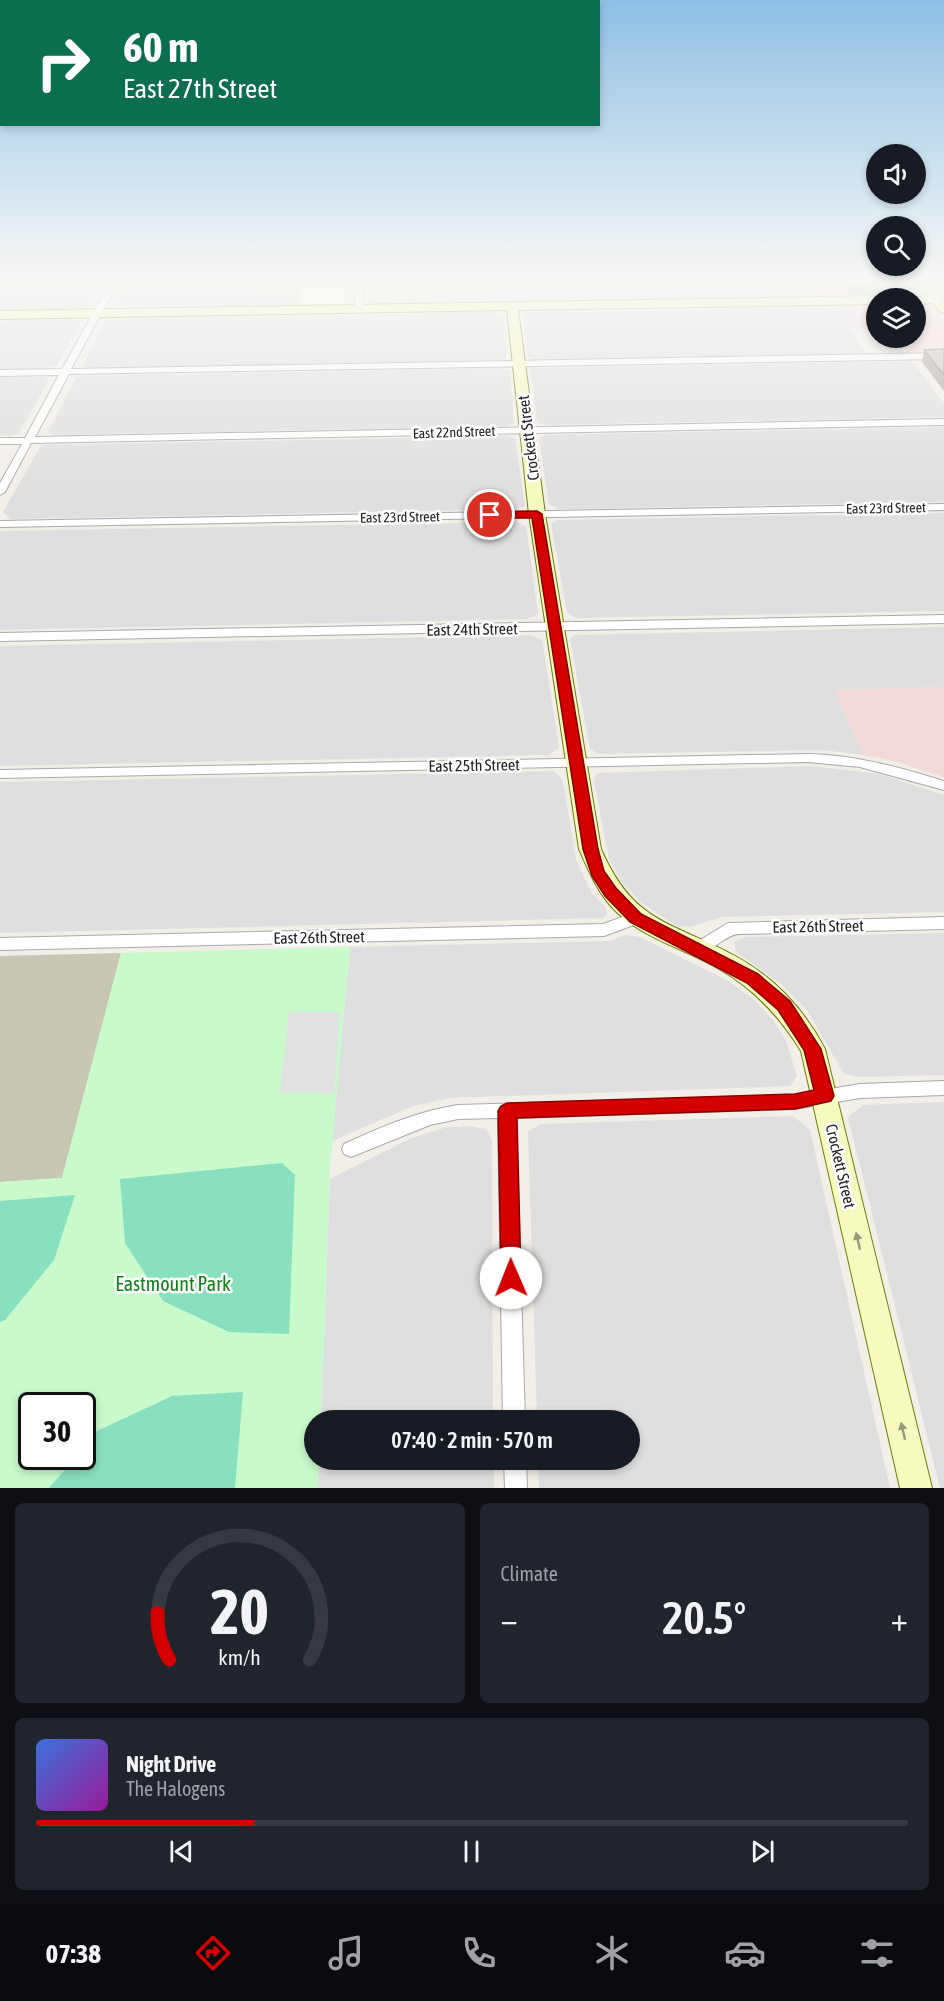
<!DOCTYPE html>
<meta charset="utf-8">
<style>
body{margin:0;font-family:"Asap Condensed",sans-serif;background:#20242c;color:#f1f3f6;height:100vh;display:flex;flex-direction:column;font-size:22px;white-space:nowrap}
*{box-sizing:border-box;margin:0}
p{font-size:20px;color:#9ea1a6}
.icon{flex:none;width:33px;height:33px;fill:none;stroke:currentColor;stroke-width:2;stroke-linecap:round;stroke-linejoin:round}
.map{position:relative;height:1488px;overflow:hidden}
.sheet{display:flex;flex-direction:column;gap:15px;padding:15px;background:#0d0f14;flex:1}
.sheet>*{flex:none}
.guide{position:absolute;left:0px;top:0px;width:600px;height:126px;box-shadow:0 3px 9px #0003;background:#0b6e4f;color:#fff;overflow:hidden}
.tools{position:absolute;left:866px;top:144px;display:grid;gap:12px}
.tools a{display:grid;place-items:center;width:60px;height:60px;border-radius:50%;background:#171b24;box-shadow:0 3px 9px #0003;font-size:30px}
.speed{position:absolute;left:18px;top:1392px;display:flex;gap:12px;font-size:30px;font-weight:700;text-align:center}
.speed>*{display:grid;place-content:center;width:78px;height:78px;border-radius:50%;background:#171b24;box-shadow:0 3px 9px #0003;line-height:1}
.speed .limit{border:3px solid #111;border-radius:9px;background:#fff;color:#111}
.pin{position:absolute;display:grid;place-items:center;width:51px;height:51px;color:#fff;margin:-26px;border:3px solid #fff;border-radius:50%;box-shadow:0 2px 6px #0007}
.me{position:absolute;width:66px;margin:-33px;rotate:359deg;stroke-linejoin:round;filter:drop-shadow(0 0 4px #0008)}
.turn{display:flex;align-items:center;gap:21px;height:126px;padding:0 24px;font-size:27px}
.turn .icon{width:78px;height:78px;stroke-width:2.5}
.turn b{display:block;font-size:42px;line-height:51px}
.big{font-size:45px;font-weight:600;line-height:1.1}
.sheet .widget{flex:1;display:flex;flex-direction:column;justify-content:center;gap:9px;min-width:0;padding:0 21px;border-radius:9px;background:#20242c}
.sheet .dial{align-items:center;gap:0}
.dial svg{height:156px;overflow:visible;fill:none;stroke:#363941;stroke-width:7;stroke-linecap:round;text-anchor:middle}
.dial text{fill:#f1f3f6;stroke:none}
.song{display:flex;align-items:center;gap:18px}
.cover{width:72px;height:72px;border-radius:9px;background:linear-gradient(135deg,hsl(220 70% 55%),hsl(300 70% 35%))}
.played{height:6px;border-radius:3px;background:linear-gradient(90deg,#d40000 25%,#363941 25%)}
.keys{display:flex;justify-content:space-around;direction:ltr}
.heat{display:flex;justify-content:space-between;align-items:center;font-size:33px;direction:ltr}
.sheet .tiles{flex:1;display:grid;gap:15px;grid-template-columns:1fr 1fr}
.widget:last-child{grid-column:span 2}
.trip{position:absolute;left:304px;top:1410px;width:336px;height:60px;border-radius:30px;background:#171b24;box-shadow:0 3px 9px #0003;font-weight:600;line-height:60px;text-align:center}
.dock{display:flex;height:96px;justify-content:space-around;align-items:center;background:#090b0e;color:#9ea1a6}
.dock .icon{width:42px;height:42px}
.dock .on{color:#d40000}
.dock b{font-size:27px;color:#f1f3f6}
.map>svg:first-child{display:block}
</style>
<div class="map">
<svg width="944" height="1488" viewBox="0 0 944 1488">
<rect width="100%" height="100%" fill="#f2efe9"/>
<g fill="#e0dfdf">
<polygon points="0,281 104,281 92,306 83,308 0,310"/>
<polygon points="127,281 351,281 302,282 298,305 114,306"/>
<polygon points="370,281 804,281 816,296 372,304 368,301"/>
<polygon points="850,306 867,329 849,328 866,354 536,360 528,357 523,313"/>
<polygon points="495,312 504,314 507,357 498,360 87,368 83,365 106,321 112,319"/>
<polygon points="70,320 81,322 57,365 48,368 0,369 0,321"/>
<polygon points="912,361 944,403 944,417 545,425 537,422 530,370 534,368"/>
<polygon points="502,368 510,371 514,423 508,426 54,435 48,432 76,378 82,376"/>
<polygon points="0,377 45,377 49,380 19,433 10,436 0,436"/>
<polygon points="944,427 944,502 558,509 549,504 539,439 546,435"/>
<polygon points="507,436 515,438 525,506 518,509 10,519 3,512 40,447 44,445"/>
<polygon points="944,513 944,611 575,618 567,612 551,524 559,520"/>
<polygon points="515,522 526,526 538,614 527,619 0,630 0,532 2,531"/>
<polygon points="944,627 944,687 835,690 863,755 823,750 599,754 590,749 570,640 573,635"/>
<polygon points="530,635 542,639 559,747 549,755 0,766 0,646"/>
<polygon points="812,766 879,774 944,795 944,912 721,917 690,927 675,925 640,902 620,880 609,859 594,781 597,773"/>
<polygon points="554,771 563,781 576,860 592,893 605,907 607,914 603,918 0,933 0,782"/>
<polygon points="944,933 944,1075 861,1077 844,1074 807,1010 780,983 736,952 734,942 746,937"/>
<polygon points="625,935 640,937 728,981 753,999 772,1019 786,1041 797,1076 790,1086 449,1098 413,1106 332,1141 350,947 611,941"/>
<polygon points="944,1102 944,1488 940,1488 848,1117 863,1105"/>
<polygon points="793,1116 810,1130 890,1488 539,1488 538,1460 630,1460 630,1420 537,1420 528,1132 540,1124"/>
<polygon points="468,1126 486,1129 492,1140 493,1420 321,1420 330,1179 409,1139 444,1128"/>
<polygon points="319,1460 494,1460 494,1488 318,1488"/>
</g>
<g fill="#f2dad9">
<polygon points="804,281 910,281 920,294 816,296"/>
<polygon points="876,305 876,329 867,329 850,306"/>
<polygon points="915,305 932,305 944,320 944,352 907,353 895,338 915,338"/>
<polygon points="944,687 944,777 890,760 863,755 835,690"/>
</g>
<polygon fill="#ffffe5" points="302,282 351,282 347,302 298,305"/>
<polygon fill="#c7c7b4" points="121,953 62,1178 0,1182 0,956"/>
<path fill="#c8facc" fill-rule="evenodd" d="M350,947L330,1167L321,1420H315V1460H319L318,1488H0V1182L62,1178L121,953ZM32,1406H82V1456H32Z"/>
<g fill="#88e0be">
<polygon points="282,1163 295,1175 289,1334 229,1332 163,1301 125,1243 120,1179"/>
<polygon points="75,1195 54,1260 5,1320 0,1322 0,1201"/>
<polygon points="243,1392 235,1488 49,1488 76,1457 82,1456 83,1449 97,1431 172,1396"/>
</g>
<polygon fill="#e2e2e2" points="289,1012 340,1012 334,1093 280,1093"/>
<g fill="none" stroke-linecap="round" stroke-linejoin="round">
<g stroke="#a9a9a9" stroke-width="2">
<g id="street">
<polygon points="111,281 119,281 71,369 944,353 944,359 69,374 35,437 944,419 944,425 31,443 5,492 0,495 0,483 22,444 0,444 0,438 25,438 59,375 0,376 0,370 62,369"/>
<polygon points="356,281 364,281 363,309 359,311 355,309"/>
<polygon points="944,504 944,510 0,527 0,521"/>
<polygon points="944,615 944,623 0,641 0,633"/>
<path d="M808,754C855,755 899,767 944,781V790L860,767L808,762L0,778V770Z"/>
<polygon points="636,912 642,914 644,918 642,922 604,936 0,950 0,938 603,924"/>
<path d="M944,917V929L739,934C722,935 709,958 692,953L690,949L692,945L728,923Z"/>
<path d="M944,1081V1095L860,1098L795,1109L516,1118L525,1420H503L498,1118L458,1119L430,1125L351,1157L344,1154L342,1149L344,1144C381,1127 418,1111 458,1105L795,1095L860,1084Z"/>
<polygon points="504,1460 526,1460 527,1488 505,1488"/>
</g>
</g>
<g stroke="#707d05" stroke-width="2">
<g id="secondary">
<polygon points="916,281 928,281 944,301 944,313 940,312 933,303 915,304 915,298 910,298 928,296"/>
<path d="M876,296L881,298H876V304L518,310L545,514L601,849C634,925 672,921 737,957C775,978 805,1011 825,1049L932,1488H900L801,1051C780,1017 755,990 721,970C685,948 638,938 610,905C596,889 588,869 579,849L529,514L507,310L0,319V311Z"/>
</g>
</g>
<use href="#street" fill="#fff" fill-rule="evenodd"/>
<use href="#secondary" fill="#f7fabf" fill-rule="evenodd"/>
</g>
<g fill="#aba49e">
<polygon points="842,281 921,281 920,289 901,290 900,295 851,294"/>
<polygon points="944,349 944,391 922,362 924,350"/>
</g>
<g fill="#c7bfb8" stroke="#8b8681" stroke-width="1.5">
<polygon points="852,281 901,281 903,283 853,282"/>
<polygon points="944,349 944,375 924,350"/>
</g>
<defs><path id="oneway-solid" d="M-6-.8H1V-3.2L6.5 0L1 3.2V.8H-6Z" transform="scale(1.5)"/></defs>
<g fill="#979978">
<use href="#oneway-solid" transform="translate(858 1241) rotate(-103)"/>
<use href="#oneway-solid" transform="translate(903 1431) rotate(-103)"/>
</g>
<linearGradient id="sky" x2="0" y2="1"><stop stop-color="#8fc0e4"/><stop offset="0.57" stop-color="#f9f8f5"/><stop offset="1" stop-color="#f9f8f5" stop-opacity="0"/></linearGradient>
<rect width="944" height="490" fill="url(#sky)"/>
<polygon fill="#d40000" stroke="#8a0000" stroke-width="1.5" points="537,511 542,514 598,849 604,871 616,888 641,914 758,974 790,1001 821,1049 834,1096 831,1101 795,1109 517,1118 521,1278 518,1284 511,1287 504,1284 501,1278 498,1111 501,1106 507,1103 795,1094 814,1090 804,1050 778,1010 747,983 630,922 605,896 592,876 583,849 532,518 490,518 484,515 490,512"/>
<g text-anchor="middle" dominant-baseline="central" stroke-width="5" stroke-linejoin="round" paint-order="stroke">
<g font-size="14" fill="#222" stroke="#fff">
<text transform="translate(454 432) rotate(-2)">East 22nd Street</text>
<text transform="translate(886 508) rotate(-1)">East 23rd Street</text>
<text transform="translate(400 517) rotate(-1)">East 23rd Street</text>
</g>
<g font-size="16" fill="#222" stroke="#fff">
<text transform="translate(528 438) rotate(-97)">Crockett Street</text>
<text transform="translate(472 629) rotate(-1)">East 24th Street</text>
<text transform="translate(474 765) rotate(-1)">East 25th Street</text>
<text transform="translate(818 926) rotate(-1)">East 26th Street</text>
<text transform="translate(319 937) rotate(-1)">East 26th Street</text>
<text transform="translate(841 1166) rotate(77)">Crockett Street</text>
</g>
<g font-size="20" fill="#0c8416" stroke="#fff">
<text x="173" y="1283">Eastmount Park</text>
</g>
</g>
</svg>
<div class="tools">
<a><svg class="icon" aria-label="sound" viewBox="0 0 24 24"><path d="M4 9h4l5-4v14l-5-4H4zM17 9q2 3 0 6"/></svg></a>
<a><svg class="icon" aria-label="search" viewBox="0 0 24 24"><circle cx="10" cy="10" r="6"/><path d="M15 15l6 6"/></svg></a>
<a><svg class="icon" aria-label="layers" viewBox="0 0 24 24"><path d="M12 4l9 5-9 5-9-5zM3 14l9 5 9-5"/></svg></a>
</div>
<div class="speed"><div class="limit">30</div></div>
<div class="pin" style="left:490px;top:515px;background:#d93025"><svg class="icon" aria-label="arrive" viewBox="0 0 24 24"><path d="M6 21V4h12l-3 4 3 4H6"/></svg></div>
<svg class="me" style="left:511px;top:1278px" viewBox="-20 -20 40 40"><circle r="19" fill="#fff"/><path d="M0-13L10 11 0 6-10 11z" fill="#d40000"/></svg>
<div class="trip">07:40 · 2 min · 570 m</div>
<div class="guide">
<div class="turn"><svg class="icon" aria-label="right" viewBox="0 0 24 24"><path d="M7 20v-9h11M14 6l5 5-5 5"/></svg><div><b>60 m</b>East 27th Street</div></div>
</div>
</div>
<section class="sheet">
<div class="tiles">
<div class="widget dial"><svg viewBox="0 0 100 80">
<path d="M14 69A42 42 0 1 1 86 69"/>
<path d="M14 69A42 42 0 0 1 8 45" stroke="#d40000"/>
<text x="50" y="56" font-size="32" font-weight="700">20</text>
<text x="50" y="72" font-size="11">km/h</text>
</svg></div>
<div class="widget"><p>Climate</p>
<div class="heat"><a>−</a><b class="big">20.5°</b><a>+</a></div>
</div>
<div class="widget">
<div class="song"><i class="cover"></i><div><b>Night Drive</b><p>The Halogens</p></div></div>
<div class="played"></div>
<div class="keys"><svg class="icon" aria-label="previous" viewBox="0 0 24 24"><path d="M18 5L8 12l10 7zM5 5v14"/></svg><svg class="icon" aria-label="pause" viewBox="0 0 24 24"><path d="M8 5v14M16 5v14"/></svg><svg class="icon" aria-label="next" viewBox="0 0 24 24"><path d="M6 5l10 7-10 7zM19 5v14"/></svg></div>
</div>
</div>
</section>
<nav class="dock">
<b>07:38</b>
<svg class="icon on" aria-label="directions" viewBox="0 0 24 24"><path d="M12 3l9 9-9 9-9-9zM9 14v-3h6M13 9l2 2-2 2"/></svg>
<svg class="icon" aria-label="music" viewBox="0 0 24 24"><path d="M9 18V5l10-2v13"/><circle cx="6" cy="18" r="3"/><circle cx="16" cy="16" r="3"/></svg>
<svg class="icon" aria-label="phone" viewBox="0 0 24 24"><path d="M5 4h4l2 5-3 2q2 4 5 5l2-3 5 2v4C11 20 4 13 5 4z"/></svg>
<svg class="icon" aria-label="climate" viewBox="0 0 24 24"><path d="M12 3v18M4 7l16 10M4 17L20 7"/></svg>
<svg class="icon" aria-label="car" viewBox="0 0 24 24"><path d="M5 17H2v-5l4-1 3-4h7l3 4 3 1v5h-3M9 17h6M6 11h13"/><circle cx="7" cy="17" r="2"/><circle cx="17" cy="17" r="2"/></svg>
<svg class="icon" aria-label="filters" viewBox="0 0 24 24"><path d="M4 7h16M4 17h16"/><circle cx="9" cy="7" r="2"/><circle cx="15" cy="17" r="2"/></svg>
</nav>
